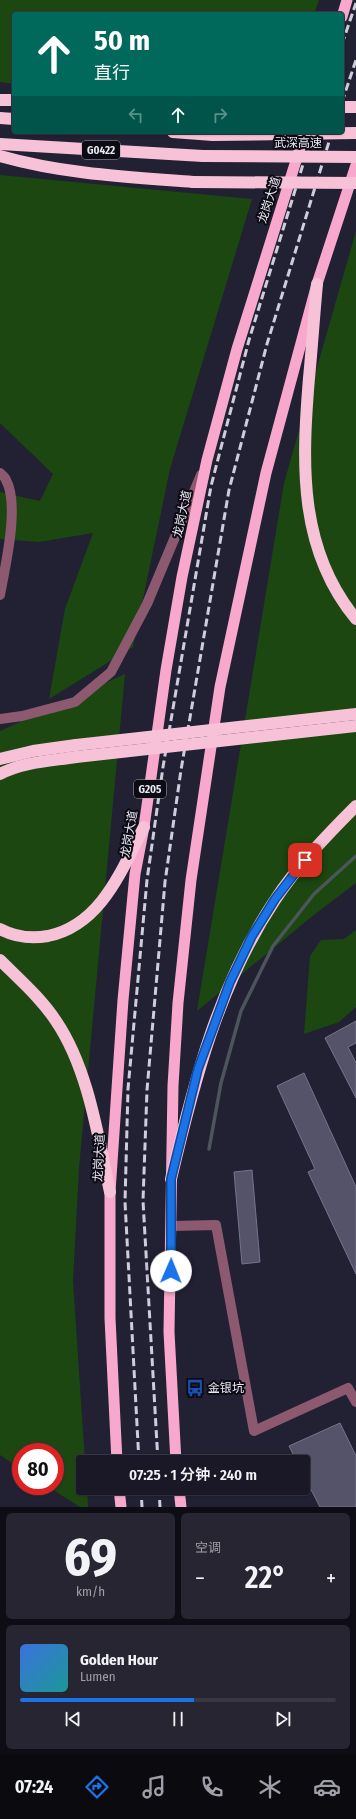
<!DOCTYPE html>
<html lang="zh">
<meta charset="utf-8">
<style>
body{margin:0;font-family:"Fira Sans Condensed","Noto Sans SC",sans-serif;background:#272532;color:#f1f3f6;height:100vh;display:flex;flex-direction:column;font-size:15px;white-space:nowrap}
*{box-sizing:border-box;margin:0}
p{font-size:13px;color:#9fa0a7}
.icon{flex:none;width:22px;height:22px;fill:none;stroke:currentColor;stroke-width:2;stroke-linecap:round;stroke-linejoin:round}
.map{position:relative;height:1507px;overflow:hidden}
.sheet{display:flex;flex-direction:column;gap:6px;padding:6px;background:#0e0d15;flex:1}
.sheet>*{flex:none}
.hud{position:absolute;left:12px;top:12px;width:332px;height:122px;border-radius:4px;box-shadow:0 1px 3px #0004,0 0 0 1px #383743;background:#00695c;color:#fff;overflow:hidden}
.speed{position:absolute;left:12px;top:1443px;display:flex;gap:8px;font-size:20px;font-weight:700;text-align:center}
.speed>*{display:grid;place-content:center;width:52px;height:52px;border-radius:50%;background:#1a1826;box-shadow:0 1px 3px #0004,0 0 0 1px #383743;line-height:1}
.speed .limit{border:6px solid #d22;background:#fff;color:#111}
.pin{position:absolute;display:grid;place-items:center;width:34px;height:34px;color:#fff;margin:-17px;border-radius:8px;box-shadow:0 2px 6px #0006}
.me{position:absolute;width:44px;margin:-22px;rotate:1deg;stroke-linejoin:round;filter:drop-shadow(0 0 3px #0008)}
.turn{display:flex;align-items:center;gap:14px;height:84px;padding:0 16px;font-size:18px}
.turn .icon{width:52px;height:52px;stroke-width:2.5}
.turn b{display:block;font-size:28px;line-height:34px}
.lanes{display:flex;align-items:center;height:38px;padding:0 16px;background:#0003;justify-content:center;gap:20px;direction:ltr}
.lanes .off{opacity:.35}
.big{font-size:30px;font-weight:600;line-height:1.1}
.sheet .card{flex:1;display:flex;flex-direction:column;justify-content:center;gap:6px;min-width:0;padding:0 14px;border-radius:6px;background:#272532}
.sheet .dial{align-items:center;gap:0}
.dial b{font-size:52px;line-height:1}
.song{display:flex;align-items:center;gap:12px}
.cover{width:48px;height:48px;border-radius:6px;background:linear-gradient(135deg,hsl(220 70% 55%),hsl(180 70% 35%))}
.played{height:4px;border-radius:2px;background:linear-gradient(90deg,#1a73e8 55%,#383743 55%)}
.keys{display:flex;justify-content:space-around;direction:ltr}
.heat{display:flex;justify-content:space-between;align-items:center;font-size:22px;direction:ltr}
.sheet .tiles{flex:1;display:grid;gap:6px;grid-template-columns:1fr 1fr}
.card:last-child{grid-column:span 2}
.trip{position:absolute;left:76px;top:1455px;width:234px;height:40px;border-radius:4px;background:#1a1826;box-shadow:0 1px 3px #0004,0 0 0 1px #383743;font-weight:600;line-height:40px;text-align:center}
.tabs{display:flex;height:64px;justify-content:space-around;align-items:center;background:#0a0a0f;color:#9fa0a7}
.tabs .icon{width:28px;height:28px}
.tabs .current{color:#1a73e8}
.tabs b{font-size:18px;color:#f1f3f6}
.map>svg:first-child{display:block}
</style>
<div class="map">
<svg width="356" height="1507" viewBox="0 0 356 1507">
<rect width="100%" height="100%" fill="#222033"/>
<g fill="#1c4711">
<polygon points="0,0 319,0 314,14 14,14 14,84 0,82"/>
<polygon points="0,175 252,199 170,469 133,647 49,699 65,609 93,533 39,542 0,539 0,492 40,501 53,474 0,423"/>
<polygon points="356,231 356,883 315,914 197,1011 284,483"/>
<polygon points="125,674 79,1168 73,1281 85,1462 83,1462 83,1488 87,1488 88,1507 80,1507 47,1486 55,1486 55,1452 21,1452 21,1469 0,1455 0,731"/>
<polygon points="356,930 356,1007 339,1022 304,1034 310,956 321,940 344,939"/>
</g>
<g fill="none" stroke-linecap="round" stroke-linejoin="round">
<polyline stroke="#4c555c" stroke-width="3.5" points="209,1149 221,1083 241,1011 273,946 314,894 356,856"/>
</g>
<g fill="#555369" stroke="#76748b">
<polygon points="356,1021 356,1043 348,1047 356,1063 356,1098 325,1038"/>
<polygon points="304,1073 356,1187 356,1274 308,1172 315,1169 277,1086"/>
<polygon points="252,1170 260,1262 242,1264 234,1172"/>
<polygon points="340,1423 356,1456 356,1507 320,1507 303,1474 303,1462 297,1462 289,1446"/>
</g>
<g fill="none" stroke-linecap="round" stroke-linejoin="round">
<g stroke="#8d5971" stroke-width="10">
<path d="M0,473C2,475 5,477 6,480C20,505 5,567 0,595"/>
<polyline points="0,719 22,716 75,702 111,672 147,604 201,475"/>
<polyline points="172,1226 216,1225 254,1431 348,1388 356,1402"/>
</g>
<g stroke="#f8a8cc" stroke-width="11">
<polyline points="342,17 347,0"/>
<polyline points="117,1462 110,1318 110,1192 123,1000 135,874 144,827 166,670 182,577 207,460 237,349 305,132"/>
<polyline points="176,1462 169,1332 173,1086 178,1003 191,880 220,687 266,473 317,284 356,165"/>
<polyline points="119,1488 121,1507"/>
<polyline points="179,1488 181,1507"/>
</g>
<g stroke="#f7c2d8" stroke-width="12">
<polyline points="0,100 14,100"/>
<polyline points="342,107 356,107"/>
<polyline points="0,118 14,119"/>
<polyline points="173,132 213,135"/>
<polyline points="0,144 203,156"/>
<path d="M0,156C63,174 128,177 193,182"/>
<path d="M317,284C314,316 312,347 309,378C302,463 298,549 356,619"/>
<polyline points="0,759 33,751 76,745"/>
<path d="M0,774C23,762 51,761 76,757"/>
<path d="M0,929C15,937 31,939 48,936C101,925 121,871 144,827"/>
<path d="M0,960C20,980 41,998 56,1021C88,1068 98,1136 110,1192"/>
<path d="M171,1179C194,1081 219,984 275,900C298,865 327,835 356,806"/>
</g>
<g stroke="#cecddb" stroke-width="3" stroke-dasharray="8 4" stroke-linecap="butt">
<polyline points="342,44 356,3"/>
<polyline points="342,102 356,60"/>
<polyline points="139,1462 125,1202 128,1089 147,880 163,767 211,486 249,340 313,132"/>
<polyline points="158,1462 143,1201 147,1090 165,882 181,770 229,490 267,344 332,132"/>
<polyline points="141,1488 142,1507"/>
<polyline points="159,1488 160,1507"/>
</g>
<g stroke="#f7c2d8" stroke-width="12">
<polyline points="213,135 356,133"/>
<polyline points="203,156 356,157"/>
<polyline points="193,182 356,183"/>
<polyline points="76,745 356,714"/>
<polyline points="76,757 356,726"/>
</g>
</g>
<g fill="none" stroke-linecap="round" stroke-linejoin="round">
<g stroke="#114b97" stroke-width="10">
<polyline id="route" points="171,1271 171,1179 198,1069 230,982 252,936 275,899 305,860"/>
</g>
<use href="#route" stroke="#1a73e8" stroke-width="7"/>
</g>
<defs>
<g id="bus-bare" transform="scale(1.38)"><path d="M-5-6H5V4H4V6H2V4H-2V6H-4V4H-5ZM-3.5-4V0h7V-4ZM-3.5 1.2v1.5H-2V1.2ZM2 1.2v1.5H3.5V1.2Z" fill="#1a4fb4" stroke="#0c0b13" stroke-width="2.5" paint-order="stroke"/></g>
</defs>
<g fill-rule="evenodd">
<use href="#bus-bare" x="195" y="1388"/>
</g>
<g text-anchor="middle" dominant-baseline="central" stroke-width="4" stroke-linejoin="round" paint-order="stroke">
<g fill="#0c0b13" stroke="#a6a5b0" stroke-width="1">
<rect x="82" y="141" width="38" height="18" rx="3"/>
<rect x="134" y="780" width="32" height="18" rx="3"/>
</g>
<g font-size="11" font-weight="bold" fill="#e8e7f4">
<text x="101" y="150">G0422</text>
<text x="150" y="789">G205</text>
</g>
<g font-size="12" fill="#e8e7f4" stroke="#0c0b13">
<text x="298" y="143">武深高速</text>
<text transform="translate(269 200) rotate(-72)">龙岗大道</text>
<text transform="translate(182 514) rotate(-78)">龙岗大道</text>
<text transform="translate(129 834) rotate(-80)">龙岗大道</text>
<text transform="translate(99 1158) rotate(-87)">龙岗大道</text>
</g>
<g font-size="12" fill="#e8e7f4" stroke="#0c0b13" text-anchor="start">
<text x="208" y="1388">金银坑</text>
</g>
</g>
</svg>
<div class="speed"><div class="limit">80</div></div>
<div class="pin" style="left:305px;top:860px;background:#d93025"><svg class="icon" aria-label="arrive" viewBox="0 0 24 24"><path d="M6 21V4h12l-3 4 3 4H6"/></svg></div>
<svg class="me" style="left:171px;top:1271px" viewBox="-20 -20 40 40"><circle r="19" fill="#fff"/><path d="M0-13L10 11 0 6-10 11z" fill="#1a73e8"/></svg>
<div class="trip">07:25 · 1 分钟 · 240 m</div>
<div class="hud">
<div class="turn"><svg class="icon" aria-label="ahead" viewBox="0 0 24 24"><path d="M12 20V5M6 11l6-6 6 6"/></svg><div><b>50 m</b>直行</div></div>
<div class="lanes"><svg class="icon off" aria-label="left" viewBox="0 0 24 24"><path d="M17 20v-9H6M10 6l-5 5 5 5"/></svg><svg class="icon" aria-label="ahead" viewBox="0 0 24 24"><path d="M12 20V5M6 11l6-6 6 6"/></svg><svg class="icon off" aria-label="right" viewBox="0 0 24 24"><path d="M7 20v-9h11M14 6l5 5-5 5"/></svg></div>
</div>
</div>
<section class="sheet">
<div class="tiles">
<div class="card dial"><b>69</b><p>km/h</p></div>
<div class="card"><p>空调</p>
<div class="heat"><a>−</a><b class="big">22°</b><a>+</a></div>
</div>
<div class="card">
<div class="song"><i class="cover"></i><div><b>Golden Hour</b><p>Lumen</p></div></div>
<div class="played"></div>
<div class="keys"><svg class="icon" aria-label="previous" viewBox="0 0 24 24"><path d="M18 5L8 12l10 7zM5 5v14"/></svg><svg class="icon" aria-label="pause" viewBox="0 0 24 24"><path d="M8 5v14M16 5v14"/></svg><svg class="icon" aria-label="next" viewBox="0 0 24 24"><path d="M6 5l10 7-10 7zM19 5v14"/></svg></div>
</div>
</div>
</section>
<nav class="tabs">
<b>07:24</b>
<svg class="icon current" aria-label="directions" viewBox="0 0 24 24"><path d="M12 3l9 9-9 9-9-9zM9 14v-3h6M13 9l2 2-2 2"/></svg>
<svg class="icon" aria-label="music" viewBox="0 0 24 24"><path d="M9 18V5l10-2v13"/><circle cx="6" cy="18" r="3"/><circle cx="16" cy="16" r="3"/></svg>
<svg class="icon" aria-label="phone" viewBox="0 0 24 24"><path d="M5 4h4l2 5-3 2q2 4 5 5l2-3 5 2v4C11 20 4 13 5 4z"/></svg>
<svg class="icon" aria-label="climate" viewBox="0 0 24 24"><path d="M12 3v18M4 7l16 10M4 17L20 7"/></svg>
<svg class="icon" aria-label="car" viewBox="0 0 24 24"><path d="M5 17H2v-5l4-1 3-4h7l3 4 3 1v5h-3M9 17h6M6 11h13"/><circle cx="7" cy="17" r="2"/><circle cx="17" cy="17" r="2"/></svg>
</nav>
